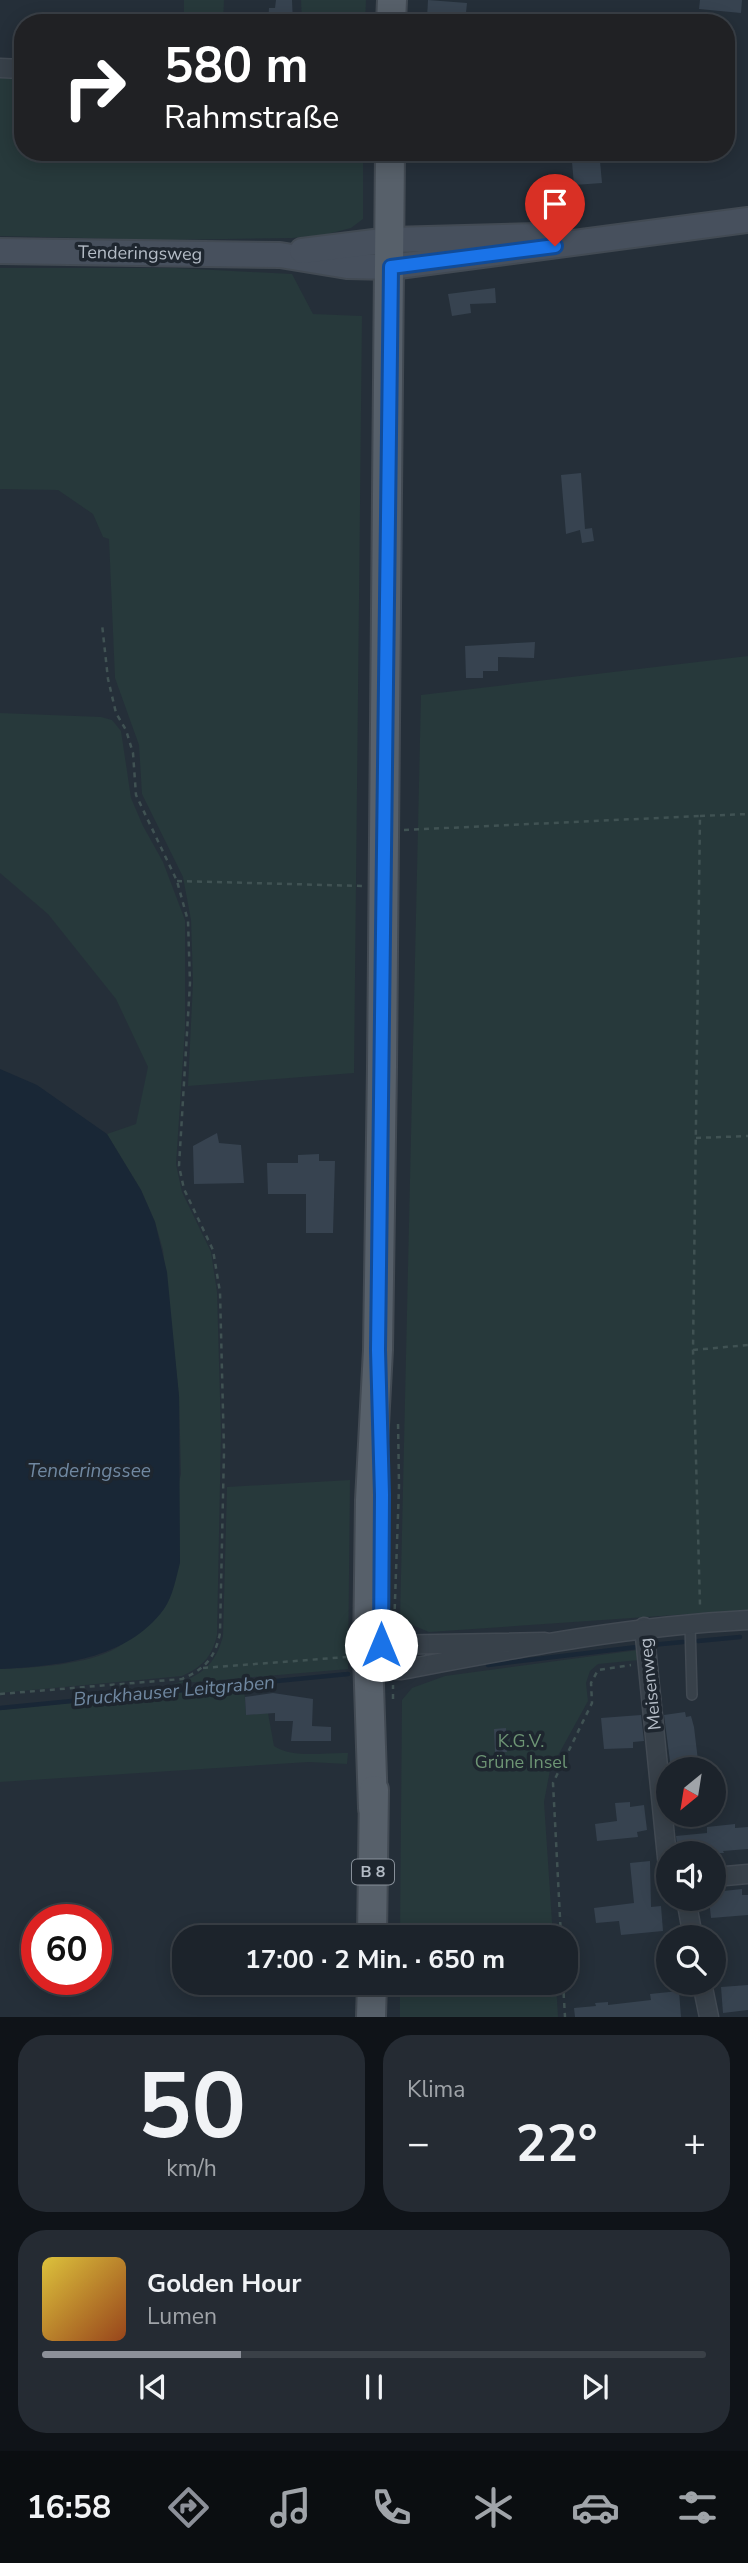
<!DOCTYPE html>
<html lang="de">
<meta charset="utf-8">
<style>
body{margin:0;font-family:"Nunito Sans",sans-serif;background:#252b33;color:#f1f3f6;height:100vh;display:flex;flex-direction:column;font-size:26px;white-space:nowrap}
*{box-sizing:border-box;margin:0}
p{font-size:23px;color:#a0a4a9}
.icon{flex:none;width:38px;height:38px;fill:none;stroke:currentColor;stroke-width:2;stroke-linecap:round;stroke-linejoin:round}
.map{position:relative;height:2017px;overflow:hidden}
.sheet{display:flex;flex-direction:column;gap:18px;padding:18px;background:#0f1318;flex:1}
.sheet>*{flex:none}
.hud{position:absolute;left:14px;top:14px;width:721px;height:147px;border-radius:28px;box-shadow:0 4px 18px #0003,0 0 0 2px #3a4047;background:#202124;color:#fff;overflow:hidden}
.needle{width:46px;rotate:210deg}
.controls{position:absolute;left:656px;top:1757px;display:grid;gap:14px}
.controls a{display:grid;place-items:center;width:70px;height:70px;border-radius:50%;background:#1c232b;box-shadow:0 4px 18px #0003,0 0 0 2px #3a4047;font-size:35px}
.speed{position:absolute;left:21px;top:1904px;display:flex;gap:14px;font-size:35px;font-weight:700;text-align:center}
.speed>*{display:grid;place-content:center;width:91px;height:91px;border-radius:50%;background:#1c232b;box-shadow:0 4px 18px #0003,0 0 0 2px #3a4047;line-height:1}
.speed .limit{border:10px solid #d22;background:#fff;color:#111}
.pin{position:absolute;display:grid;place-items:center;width:60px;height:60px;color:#fff;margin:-72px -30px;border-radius:50% 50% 50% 0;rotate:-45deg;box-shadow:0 0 7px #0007}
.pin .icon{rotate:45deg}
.me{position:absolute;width:77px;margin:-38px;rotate:0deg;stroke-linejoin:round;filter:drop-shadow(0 0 5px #0008)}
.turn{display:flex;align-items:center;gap:24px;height:147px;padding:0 35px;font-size:32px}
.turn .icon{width:91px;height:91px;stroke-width:2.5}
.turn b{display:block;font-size:49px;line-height:60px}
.big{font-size:52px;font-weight:700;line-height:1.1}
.sheet .tile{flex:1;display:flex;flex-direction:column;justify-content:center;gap:10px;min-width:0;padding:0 24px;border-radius:28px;background:#252b33}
.sheet .dial{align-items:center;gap:0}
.dial b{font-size:91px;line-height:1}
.song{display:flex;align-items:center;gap:21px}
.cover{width:84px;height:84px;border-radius:10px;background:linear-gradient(135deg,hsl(50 70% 55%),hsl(20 70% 35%))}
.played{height:7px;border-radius:4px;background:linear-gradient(90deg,#8c9099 30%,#3a4047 30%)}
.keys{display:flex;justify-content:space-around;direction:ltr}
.heat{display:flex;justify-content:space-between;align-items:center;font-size:38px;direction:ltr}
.sheet .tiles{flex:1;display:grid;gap:18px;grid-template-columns:1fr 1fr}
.tile:last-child{grid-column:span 2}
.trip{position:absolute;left:172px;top:1925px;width:406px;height:70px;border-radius:28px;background:#1c232b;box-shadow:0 4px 18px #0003,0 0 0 2px #3a4047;font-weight:700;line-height:70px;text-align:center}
.tabs{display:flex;height:112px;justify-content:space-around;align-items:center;background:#0b0e11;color:#a0a4a9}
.tabs .icon{width:49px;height:49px}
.tabs .on{color:#8c9099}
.tabs b{font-size:32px;color:#f1f3f6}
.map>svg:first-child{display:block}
</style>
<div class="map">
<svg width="748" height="2017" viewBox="0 0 748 2017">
<rect width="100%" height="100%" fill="#252f39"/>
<g fill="#27393b">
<polygon points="184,0 224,0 223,23 184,23"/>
<polygon points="301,0 366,0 365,23 302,23"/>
<polygon points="0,72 23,72 23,152 363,152 363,219 351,228 324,235 292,238 166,240 0,236"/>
<polygon points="0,268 176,268 292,274 313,314 362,316 354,1073 188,1086 193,982 191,920 183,877 142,794 139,745 115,678 109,539 103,537 93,514 58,490 0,489"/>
<polygon points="748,656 748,1610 429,1632 400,1620 421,695"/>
<path d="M0,713L101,717L112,720L121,731L131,798L143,826L163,862L185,920V1029L176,1164L182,1192L211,1252L217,1292L221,1433L217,1635C212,1657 202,1667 182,1676L0,1693V1669C33,1668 89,1665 118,1647C127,1641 136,1634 145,1627L181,1474L179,1396L163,1250L155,1222L141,1190L107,1134L136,1124L148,1067L116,999L48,914L0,873Z"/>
<path d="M350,1480L348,1669L172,1684C200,1678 216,1664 223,1636L227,1487Z"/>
<polygon points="638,1650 639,1660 598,1664 590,1671 586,1683 588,1701 550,1770 544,1802 553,1937 400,1937 402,1700 412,1688 445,1676"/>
<path d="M244,1686L246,1715L268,1713L274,1746C294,1759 325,1752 348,1753L347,1764L309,1762L0,1782V1710Z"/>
<polygon points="400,1983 556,1983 558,2017 400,2017"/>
</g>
<path fill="#192736" d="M0,1069L37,1085L107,1134L141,1190L155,1222L167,1272L179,1396L180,1563C176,1578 173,1596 164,1609C127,1660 57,1666 0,1669Z"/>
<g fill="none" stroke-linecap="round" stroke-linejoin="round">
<g stroke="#192736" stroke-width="4.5">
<polyline points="698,1641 740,1637"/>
<polyline points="651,1645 683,1642"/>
<polyline points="488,1665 637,1647"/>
<polyline points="0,1708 348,1674"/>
</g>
</g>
<g fill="#374350">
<polygon points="276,0 292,0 293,23 268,23 269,8 275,8"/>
<polygon points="428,0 467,3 465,22 427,18"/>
<polygon points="700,0 742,0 741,13 699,9"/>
<polygon points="600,161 602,183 574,185 572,162"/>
<polygon points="495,288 496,303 470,304 471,313 452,316 448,294"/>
<polygon points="581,473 585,529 592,528 594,541 582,543 580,530 566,534 561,475"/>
<polygon points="535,642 534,658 498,657 498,671 483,671 483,678 466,678 465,646"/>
<polygon points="217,1133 219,1143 241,1145 244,1183 194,1184 193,1146"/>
<polygon points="319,1154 319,1161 335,1161 333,1233 306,1233 306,1194 268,1194 267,1163 298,1163 298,1155"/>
<polygon points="273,1693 313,1699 312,1726 331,1727 331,1741 291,1741 293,1721 275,1721 275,1713 246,1715 245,1697"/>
<polygon points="685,1712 686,1717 691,1716 694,1727 699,1769 671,1769 664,1715"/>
<polygon points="641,1715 644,1741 633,1742 633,1748 604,1749 601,1718"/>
<polygon points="506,1728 507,1752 495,1752 494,1729"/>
<polygon points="630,1802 630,1807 644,1805 647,1830 637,1832 638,1837 597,1841 595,1824 617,1821 615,1803"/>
<polygon points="735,1824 735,1828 748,1827 748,1849 723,1851 724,1853 678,1853 676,1836 707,1833 707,1827"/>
<polygon points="650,1861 651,1907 661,1906 663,1931 621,1935 619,1921 596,1923 594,1908 634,1903 630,1863"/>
<polygon points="742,1889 742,1895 748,1895 748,1915 711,1918 709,1899 714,1899 714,1892"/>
<polygon points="748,1985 748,2010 723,2013 721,1987"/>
<polygon points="679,1991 681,2017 575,2017 574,2008 596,2006 595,2003 608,2002 608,2005 651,2000 650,1994"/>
</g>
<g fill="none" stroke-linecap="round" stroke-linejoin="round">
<g stroke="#424a53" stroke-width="12">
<polyline id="lane" points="690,1624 692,1695"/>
</g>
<g stroke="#424a53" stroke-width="21">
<g id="street">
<polyline points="0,68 23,69"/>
<polyline points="644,1627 668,1867"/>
<path d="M545,1642L381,1645L368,1655L380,1669L401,1670C517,1648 630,1626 748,1620"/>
<polyline points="714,1877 748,1874"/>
<polyline points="686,1899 693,1937"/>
<polyline points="702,1983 709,2017"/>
</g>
</g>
<g stroke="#424a53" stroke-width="28">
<g id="secondary">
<polyline points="0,251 280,255 347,266 391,267 748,220"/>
<polyline points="302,251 390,240 537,236"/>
</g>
</g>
<g stroke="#424a53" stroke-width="32">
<g id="primary">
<polyline points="391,23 392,0"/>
<polyline points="373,1808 368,1655 370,1500 378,1350 382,1067 390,152"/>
<polyline points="372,1937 374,1790"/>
<polyline points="371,2017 372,1983"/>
</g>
</g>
<g stroke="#405253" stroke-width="2.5" stroke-dasharray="5 5" stroke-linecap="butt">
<polyline points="700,816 748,814"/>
<polyline points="404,830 700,816 693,1350 700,1605"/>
<polyline points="177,881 363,886"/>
<polyline points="696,1138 748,1136"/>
<polyline points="693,1350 748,1345"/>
<polyline points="394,1629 399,1486 398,1422"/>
<polyline points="203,1668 347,1657"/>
<path d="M0,1694L182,1679C205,1669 215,1658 220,1633L224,1451L220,1292L213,1250L184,1189L179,1166L190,983L188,921L177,881L136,795L133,753L126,730L116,713L108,679L102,624"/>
<polyline points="393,1699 393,1685"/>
<polyline points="561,1937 553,1783 592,1703 591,1683 598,1670 631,1665"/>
<polyline points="563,1983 565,2017"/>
</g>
<use href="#lane" stroke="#38414a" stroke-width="9"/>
<use href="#street" stroke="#38414a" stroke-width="18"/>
<use href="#secondary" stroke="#47505d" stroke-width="24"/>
<use href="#primary" stroke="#57606a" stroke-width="28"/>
</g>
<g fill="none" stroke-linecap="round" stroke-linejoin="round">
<g stroke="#114b97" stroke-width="18">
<polyline id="route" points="381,1645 382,1495 378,1350 391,267 555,246"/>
</g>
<use href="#route" stroke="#1a73e8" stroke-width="12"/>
</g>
<g text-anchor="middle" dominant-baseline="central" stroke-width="7" stroke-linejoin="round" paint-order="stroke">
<rect fill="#1e262f" stroke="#878f99" stroke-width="2" x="352" y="1859.5" width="42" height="25" rx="5"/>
<g font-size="16" font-weight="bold" fill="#b4bcc6">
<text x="373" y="1872">B 8</text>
</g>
<g font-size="18" fill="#b4bcc6" stroke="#1e262f">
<text transform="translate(140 253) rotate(1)">Tenderingsweg</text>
<text transform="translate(650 1684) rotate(-96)">Meisenweg</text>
</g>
<g font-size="18" fill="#6d9474" stroke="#1e262f">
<text x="521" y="1741">K.G.V.<tspan x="521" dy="21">Grüne Insel</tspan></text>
</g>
<g font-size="19" font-style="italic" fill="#7088a1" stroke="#1e262f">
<text x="89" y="1471">Tenderingssee</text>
<text transform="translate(174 1691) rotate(-5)">Bruckhauser Leitgraben</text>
</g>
</g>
</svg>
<div class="controls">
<a><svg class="needle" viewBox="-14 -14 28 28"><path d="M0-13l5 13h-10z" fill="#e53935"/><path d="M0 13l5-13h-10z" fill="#a0a4a9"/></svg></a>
<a><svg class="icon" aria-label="sound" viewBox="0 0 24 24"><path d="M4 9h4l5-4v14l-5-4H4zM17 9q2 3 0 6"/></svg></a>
<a><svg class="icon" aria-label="search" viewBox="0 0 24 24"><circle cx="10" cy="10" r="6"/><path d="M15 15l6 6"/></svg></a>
</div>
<div class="speed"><div class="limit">60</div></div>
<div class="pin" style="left:555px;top:246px;background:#d93025"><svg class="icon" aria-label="arrive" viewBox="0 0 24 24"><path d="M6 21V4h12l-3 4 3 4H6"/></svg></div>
<svg class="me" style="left:381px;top:1645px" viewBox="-20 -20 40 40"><circle r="19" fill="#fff"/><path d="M0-13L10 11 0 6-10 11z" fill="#1a73e8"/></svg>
<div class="trip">17:00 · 2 Min. · 650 m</div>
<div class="hud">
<div class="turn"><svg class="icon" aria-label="right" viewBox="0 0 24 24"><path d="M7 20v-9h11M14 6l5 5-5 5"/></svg><div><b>580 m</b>Rahmstraße</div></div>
</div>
</div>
<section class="sheet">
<div class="tiles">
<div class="tile dial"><b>50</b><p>km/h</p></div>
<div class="tile"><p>Klima</p>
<div class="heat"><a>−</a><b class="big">22°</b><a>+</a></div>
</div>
<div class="tile">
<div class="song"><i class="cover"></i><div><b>Golden Hour</b><p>Lumen</p></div></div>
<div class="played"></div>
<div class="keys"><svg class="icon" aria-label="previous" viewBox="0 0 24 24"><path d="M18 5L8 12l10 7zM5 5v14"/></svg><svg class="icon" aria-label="pause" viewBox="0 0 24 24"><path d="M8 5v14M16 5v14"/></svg><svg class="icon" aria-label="next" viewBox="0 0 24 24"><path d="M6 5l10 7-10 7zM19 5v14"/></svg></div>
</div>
</div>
</section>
<nav class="tabs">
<b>16:58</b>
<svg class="icon on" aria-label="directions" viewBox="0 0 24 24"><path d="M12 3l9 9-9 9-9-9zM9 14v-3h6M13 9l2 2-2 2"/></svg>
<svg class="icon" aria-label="music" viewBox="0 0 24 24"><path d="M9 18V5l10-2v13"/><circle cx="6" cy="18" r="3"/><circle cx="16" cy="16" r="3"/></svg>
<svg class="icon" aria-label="phone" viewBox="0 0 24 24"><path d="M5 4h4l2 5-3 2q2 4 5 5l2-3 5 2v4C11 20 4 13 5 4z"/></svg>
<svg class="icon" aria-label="climate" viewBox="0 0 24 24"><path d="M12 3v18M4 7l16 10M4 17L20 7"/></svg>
<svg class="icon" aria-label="car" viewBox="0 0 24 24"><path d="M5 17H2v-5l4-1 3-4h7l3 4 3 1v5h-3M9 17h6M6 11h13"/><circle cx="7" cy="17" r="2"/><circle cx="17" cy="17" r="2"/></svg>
<svg class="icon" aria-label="filters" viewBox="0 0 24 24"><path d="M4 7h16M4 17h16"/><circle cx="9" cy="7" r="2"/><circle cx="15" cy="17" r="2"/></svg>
</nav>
